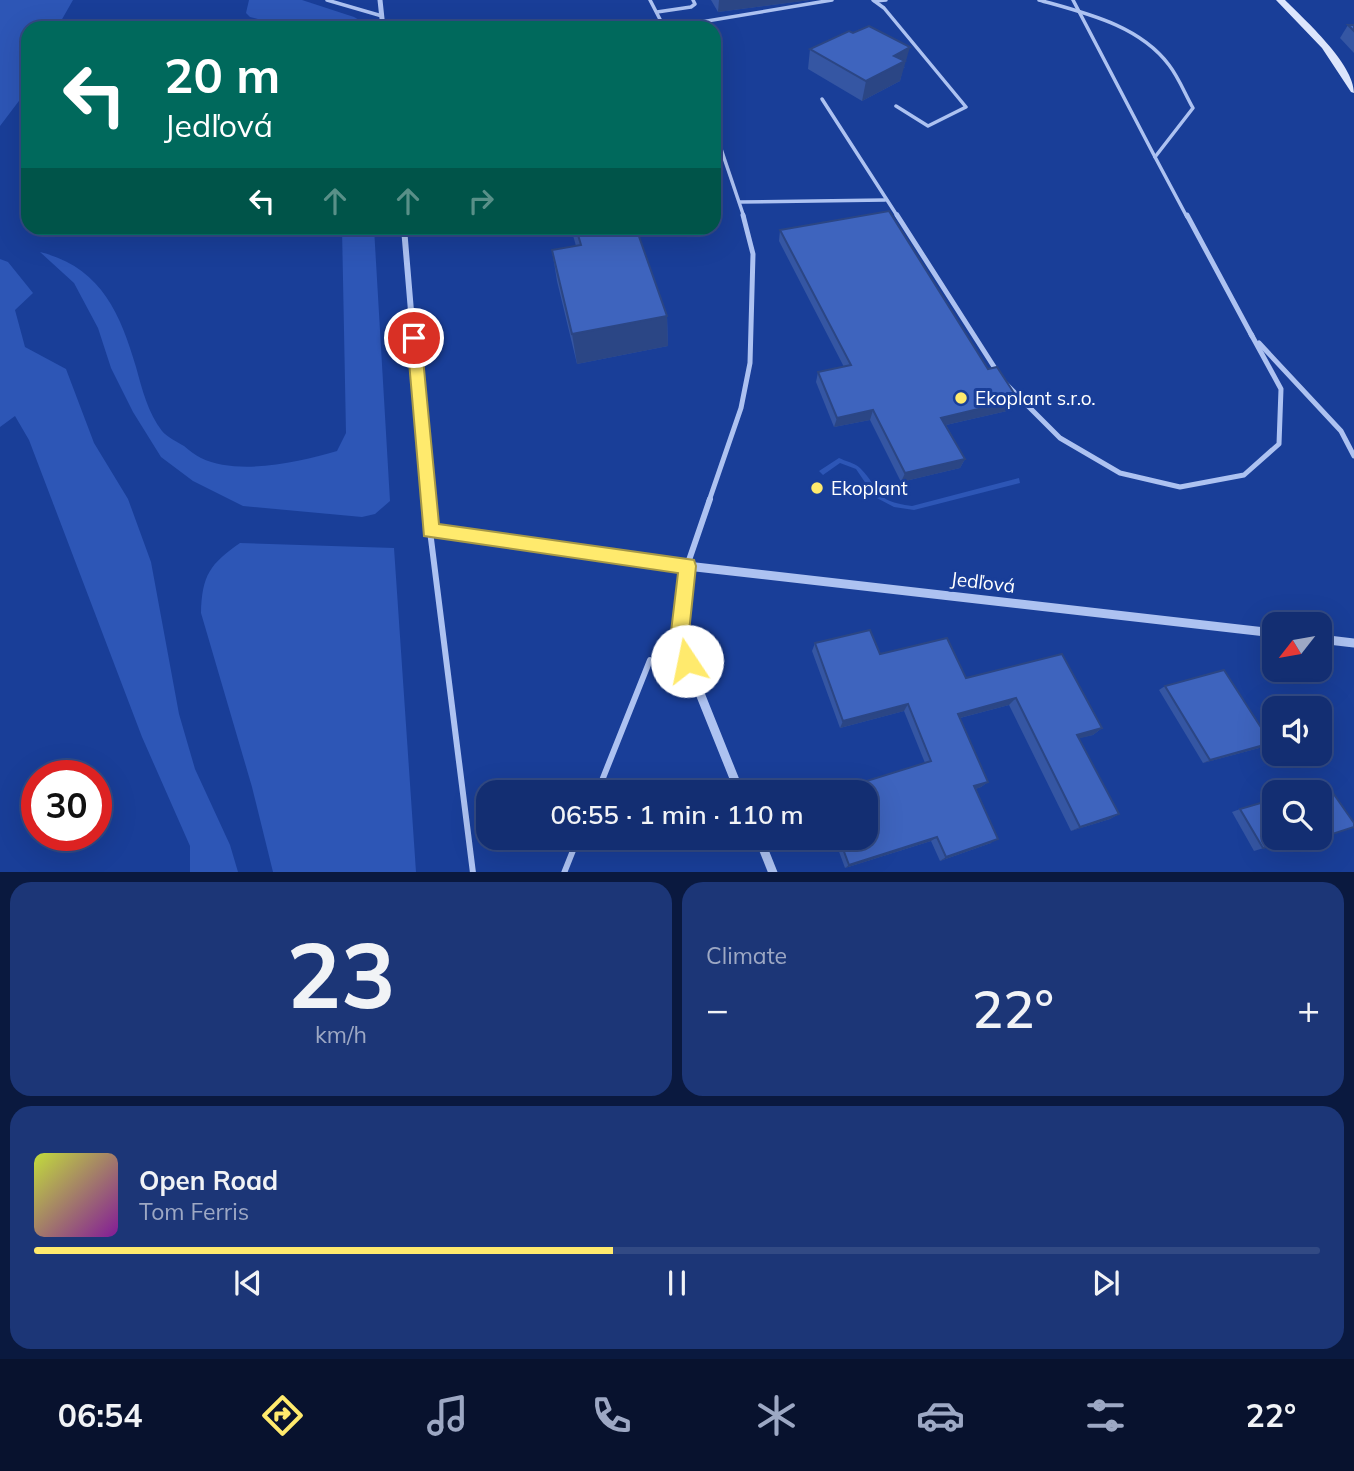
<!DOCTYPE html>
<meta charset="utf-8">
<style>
body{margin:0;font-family:Mulish,sans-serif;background:#1c3677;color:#f1f3f6;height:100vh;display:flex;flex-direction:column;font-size:26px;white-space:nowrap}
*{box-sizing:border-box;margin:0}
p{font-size:23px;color:#9da8c4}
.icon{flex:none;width:38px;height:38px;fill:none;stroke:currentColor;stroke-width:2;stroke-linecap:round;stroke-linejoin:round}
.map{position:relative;height:872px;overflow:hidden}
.drawer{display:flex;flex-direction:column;gap:10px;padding:10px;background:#0a193f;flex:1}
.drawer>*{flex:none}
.hud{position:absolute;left:21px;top:21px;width:700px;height:214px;border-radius:21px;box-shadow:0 7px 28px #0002,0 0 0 2px #324a84;background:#00695c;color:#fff;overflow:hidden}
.needle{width:46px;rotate:239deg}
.fabs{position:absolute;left:1262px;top:612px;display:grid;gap:14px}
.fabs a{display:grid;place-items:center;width:70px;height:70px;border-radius:14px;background:#132e72;box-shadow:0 7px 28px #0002,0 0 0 2px #324a84;font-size:35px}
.speed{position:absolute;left:21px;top:760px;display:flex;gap:14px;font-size:35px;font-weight:700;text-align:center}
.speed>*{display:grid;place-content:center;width:91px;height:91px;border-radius:50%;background:#132e72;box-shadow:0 7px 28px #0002,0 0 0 2px #324a84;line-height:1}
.speed .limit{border:10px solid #d22;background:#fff;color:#111}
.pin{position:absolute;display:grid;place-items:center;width:60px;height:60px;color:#fff;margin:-30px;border:4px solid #fff;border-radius:50%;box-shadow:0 2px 7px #0007}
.me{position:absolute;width:77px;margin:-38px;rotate:349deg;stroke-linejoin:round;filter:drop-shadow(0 0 5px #0008)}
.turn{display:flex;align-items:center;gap:24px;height:147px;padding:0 28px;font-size:32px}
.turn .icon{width:91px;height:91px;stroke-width:2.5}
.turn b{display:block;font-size:49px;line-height:60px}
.lanes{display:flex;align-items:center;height:66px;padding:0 28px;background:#0003;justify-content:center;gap:35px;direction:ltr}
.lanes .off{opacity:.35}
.big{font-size:52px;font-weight:600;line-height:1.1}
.drawer .tile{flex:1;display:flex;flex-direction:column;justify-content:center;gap:10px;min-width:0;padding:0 24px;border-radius:21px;background:#1c3677}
.drawer .dial{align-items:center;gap:0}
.dial b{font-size:91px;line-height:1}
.song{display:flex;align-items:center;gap:21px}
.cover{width:84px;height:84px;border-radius:10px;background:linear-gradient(135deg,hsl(70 70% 55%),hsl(290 70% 35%))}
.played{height:7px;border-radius:4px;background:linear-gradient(90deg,#ffea6d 45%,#324a84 45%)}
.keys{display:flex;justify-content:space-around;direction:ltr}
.heat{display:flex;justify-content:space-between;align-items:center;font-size:38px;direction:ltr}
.drawer .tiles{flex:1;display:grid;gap:10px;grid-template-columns:1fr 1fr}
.tile:last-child{grid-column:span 2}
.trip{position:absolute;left:476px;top:780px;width:402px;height:70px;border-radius:21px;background:#132e72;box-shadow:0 7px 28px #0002,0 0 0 2px #324a84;font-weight:600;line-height:70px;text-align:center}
.menu{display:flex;height:112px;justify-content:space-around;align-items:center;background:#08122e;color:#9da8c4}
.menu .icon{width:49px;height:49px}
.menu .active{color:#ffea6d}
.menu b{font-size:32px;color:#f1f3f6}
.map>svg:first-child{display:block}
</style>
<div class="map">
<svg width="1354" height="873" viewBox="0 0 1354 873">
<rect width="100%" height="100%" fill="#193e98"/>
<g fill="#2d56b6">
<polygon points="0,0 73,0 57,28 28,28 28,89 0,126"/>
<polygon points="249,0 302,0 354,17 361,21 363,28 292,28 250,17 246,13"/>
<path d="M342,228H374L390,501L375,514L362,517L243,506L193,481L161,457L133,412L111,368L98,328L74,283L40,252C100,267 120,312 136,367C142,389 148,413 162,431C167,437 177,442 184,446C189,450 195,455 201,458C238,476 300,462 337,451L346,433Z"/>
<polygon points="0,259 8,262 33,293 15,310 25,347 66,369 94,443 128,499 151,562 179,714 195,769 230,845 238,872 190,872 190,846 142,737 29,440 15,416 0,427"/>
<path d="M839,458C845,461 855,463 860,468C882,490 872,501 912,506L1019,478L1020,483L914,510L894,507L875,497L856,469L840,463L823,475L819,471Z"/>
<path d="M240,543L394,548L416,872H273L252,787L201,613C202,575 210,564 240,543Z"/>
</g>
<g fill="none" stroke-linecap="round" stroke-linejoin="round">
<g stroke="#adc2f1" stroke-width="3.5">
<polyline points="327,0 382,16"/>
<polyline points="650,0 664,27"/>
<polyline points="873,0 884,8 966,107 928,126 896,106"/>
<path d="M1039,0C1085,13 1139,25 1169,65C1179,78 1185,94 1193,108L1155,157L1187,217"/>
<polyline points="1073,0 1155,157"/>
<polyline points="875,1 886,0"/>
<polyline points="657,12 691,7 695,4 693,0"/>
<polyline points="665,28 832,0"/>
<polyline points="822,99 898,217"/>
<polyline points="714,128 744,217"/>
<polyline points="740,202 885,200"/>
</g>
<g stroke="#adc2f1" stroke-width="5">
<polyline points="897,215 998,373"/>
<polyline points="1187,215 1252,336"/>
<polyline points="1259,343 1341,431 1354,456"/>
<polyline points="1006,384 1060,438 1120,473 1180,487 1244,475 1279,444 1281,389 1251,334"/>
<polyline points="709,501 741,408 750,363 753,254 743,215"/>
</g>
<g stroke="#adc2f1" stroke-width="6">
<polyline points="430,531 473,873"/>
<polyline points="687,566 710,499"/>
<polyline points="597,793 650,660"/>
<polyline points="564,873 578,838"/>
</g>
<polyline stroke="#adc2f1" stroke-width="5" points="380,0 383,28"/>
<polyline stroke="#adc2f1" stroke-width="6" points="404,228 427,501"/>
<g stroke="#adc2f1" stroke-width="9">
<polyline points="427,499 430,531 687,566 1274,633"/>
<polyline points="687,566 680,632 687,661 740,793"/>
<polyline points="1320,639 1354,643"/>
<polyline points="759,838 773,873"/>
</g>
<path fill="#dce5fc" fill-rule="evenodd" d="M1276,0H1285C1305,20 1354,64 1354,93L1351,92L1322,48Z"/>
</g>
<g fill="#3556a3">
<polygon points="711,0 810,0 718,12"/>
<polygon points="1348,25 1354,25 1354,53 1340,38"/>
<polygon points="810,49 905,67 903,68 900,81 862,101 808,69"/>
<polygon points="571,228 636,228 667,316 668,346 577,364 557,281 552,250 576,246"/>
<polygon points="780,230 988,369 1012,401 1007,411 946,425 965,459 960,468 901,482 870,420 834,427 816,382 818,372 844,367 779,241"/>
<polygon points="815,643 880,654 966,678 1102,728 1093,735 1079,738 1119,814 1110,819 1071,831 1009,705 960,718 988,782 981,787 975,789 991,843 940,861 931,841 845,868 834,838 866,838 925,763 904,711 840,728 812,651"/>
<polygon points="1165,686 1263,747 1203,763 1159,690"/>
<polygon points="1240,809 1296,838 1254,851 1232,812"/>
<polygon points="1299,838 1318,838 1301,843"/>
</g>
<g fill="#2b4685">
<polygon points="719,0 810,0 718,12"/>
<polygon points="910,47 900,81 862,101 866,81 894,56"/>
<polygon points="667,316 668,346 577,364 572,334"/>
<polygon points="1014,393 1009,402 1012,401 1007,411 937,427 941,418"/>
<polygon points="873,410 870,420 834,427 837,418"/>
<polygon points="965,459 960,468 901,482 905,473"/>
<polygon points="1016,698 1009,705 952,720 958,714"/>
<polygon points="908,704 904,711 840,728 843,721"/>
<polygon points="1102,728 1093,735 1069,741 1077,735"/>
<polygon points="1271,743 1263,747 1203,763 1210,760"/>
<polygon points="988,782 981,787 967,792 974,786"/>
<polygon points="1119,814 1110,819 1071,831 1080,827"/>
<polygon points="937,837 931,841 845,868 849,865"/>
<polygon points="998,839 991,843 940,861 946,857"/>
</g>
<g fill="#3e64be" stroke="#2b4685" stroke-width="2">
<polygon points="1348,25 1354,25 1354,31"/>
<polygon points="869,26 910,47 894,56 905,61 866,81 810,49 849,31 853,33"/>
<polygon points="889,211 988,369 997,367 1014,393 1007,394 1012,401 941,418 965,459 905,473 873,410 837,418 818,372 851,365 780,230"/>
<polygon points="576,228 636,228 667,316 572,334 552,250 581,245"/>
<polygon points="870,630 880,654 947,638 966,678 1062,654 1102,728 1077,735 1119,814 1080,827 1016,698 958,714 988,782 974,786 998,839 946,857 937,837 849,865 839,838 866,838 866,793 828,793 931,761 908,704 843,721 815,643"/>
<polygon points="1224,670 1271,743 1210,760 1165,686"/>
<polygon points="1326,783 1354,823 1354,827 1320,838 1320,793 1293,793"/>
<polygon points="1274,799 1274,838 1296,838 1263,848 1240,809"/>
</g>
<polygon fill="#ffea6d" stroke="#a69847" stroke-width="2" points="414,333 421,338 439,524 694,560 696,566 689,632 697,661 694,668 687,671 680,668 671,632 678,573 424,536 407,338"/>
<g fill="#ffea6d" stroke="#193e98" stroke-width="2.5">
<circle cx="961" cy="398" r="7"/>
<circle cx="817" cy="488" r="7"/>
</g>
<g text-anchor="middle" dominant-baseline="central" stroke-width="6" stroke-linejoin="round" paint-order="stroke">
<g font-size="19" fill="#fff" stroke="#193e98" text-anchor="start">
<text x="975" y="398">Ekoplant s.r.o.</text>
<text x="831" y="488">Ekoplant</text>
</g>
<g font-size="19" fill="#fff" stroke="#193e98">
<text transform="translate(983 582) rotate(7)">Jedľová</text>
</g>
</g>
</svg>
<div class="fabs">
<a><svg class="needle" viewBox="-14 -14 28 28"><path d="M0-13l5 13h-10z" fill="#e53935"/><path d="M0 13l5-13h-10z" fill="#9da8c4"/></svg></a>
<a><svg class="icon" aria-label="sound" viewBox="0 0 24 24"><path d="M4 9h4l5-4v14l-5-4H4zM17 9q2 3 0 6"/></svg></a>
<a><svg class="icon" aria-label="search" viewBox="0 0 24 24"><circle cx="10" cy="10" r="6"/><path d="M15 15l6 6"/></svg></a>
</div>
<div class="speed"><div class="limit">30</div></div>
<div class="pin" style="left:414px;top:338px;background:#d93025"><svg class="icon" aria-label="arrive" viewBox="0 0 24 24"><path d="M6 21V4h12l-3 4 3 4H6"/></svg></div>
<svg class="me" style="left:687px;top:661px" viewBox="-20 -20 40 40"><circle r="19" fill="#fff"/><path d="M0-13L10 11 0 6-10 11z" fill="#ffea6d"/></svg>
<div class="trip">06:55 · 1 min · 110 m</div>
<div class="hud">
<div class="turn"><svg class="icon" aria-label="left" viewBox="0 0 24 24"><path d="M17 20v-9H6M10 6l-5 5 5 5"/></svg><div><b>20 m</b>Jedľová</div></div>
<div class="lanes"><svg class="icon" aria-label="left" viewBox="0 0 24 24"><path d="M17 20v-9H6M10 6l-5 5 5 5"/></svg><svg class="icon off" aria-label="ahead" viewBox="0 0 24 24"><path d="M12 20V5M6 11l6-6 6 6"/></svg><svg class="icon off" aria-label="ahead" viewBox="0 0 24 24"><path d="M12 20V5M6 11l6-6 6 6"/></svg><svg class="icon off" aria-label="right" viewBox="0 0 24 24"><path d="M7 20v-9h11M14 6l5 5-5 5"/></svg></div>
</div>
</div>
<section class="drawer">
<div class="tiles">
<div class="tile dial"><b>23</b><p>km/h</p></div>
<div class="tile"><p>Climate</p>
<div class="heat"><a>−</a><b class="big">22°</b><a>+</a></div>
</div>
<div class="tile">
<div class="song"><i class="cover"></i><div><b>Open Road</b><p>Tom Ferris</p></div></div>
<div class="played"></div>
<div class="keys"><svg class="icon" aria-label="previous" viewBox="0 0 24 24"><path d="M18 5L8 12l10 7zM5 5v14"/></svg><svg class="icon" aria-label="pause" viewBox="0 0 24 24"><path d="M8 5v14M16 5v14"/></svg><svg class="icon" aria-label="next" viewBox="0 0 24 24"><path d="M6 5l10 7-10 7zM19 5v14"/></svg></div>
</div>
</div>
</section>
<nav class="menu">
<b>06:54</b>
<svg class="icon active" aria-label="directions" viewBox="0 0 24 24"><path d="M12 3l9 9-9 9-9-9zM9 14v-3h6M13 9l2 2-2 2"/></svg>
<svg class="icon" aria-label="music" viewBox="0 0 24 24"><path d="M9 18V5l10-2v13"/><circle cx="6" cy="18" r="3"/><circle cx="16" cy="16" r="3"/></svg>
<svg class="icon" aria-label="phone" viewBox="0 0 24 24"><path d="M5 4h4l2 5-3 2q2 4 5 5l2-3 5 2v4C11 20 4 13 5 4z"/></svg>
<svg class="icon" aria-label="climate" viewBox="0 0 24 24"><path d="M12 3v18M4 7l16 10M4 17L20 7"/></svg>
<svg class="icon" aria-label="car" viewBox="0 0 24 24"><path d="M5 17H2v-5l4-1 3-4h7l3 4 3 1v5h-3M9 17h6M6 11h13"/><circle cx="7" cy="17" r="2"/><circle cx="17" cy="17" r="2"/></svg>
<svg class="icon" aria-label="filters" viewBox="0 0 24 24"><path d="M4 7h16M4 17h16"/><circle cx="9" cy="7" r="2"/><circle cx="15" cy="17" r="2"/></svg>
<b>22°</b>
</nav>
